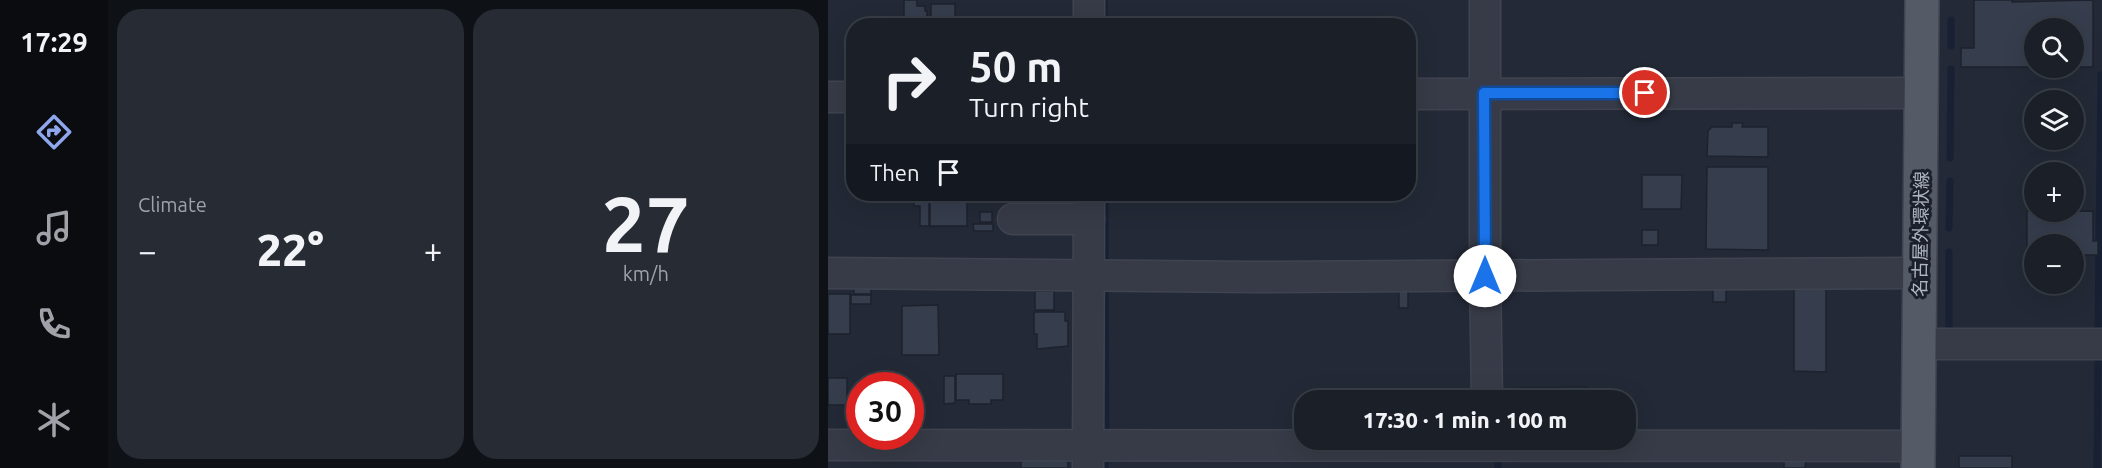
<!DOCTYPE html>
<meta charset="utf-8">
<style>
body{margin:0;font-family:Ubuntu,"Noto Sans JP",sans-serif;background:#272c34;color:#f1f3f6;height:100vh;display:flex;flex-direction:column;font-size:22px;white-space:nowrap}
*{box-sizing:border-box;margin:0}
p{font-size:20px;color:#9fa2a8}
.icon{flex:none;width:33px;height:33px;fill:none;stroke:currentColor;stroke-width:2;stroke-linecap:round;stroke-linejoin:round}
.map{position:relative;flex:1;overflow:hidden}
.details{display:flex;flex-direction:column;gap:9px;padding:9px;background:#0e1116;width:720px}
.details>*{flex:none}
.guide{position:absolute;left:18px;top:18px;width:570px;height:183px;border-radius:24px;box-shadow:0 6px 24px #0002,0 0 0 2px #383d45;background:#1a1f28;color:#f1f3f6;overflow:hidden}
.tools{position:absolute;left:1196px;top:18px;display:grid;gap:12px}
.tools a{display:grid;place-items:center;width:60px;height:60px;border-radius:50%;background:#1a1f28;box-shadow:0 6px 24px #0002,0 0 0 2px #383d45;font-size:30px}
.speed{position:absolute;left:18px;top:372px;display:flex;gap:12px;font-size:30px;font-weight:700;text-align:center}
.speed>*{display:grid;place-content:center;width:78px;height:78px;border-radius:50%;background:#1a1f28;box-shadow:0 6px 24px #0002,0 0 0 2px #383d45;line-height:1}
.speed .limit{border:9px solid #d22;background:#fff;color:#111}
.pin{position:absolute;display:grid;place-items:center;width:51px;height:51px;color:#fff;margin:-26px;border:3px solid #fff;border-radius:50%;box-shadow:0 2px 6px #0007}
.me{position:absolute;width:66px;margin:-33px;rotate:0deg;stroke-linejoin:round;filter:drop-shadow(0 0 4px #0008)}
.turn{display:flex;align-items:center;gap:21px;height:126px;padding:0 24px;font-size:27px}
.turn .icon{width:78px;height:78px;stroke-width:2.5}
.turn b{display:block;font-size:42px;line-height:51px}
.then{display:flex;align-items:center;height:57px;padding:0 24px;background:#0003;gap:12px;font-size:22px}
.big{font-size:45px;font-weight:800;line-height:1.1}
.details .tile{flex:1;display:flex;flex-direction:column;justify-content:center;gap:9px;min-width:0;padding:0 21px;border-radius:24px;background:#272c34}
.details .dial{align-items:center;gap:0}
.dial b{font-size:78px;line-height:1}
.heat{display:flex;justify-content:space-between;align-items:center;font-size:33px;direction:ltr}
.details .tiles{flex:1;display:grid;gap:9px;grid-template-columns:repeat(2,1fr)}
.trip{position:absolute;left:466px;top:390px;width:342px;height:60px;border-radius:24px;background:#1a1f28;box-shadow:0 6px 24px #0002,0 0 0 2px #383d45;font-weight:800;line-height:60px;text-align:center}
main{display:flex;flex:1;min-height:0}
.dock{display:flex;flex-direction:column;width:108px;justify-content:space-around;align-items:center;background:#0a0c10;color:#9fa2a8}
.dock .icon{width:42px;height:42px}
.dock .active{color:#8ea6ec}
.dock b{font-size:27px;color:#f1f3f6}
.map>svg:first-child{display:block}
</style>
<main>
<nav class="dock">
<b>17:29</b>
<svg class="icon active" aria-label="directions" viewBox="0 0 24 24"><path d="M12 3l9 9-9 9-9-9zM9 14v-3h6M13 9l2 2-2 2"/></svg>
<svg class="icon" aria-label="music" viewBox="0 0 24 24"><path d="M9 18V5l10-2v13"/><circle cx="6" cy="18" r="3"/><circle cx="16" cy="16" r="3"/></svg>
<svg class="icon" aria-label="phone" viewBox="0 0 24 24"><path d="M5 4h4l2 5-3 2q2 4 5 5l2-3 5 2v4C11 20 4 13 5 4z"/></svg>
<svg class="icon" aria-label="climate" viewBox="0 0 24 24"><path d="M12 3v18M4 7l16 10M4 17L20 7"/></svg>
</nav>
<section class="details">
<div class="tiles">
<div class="tile"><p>Climate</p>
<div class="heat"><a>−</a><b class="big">22°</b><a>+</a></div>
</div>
<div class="tile dial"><b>27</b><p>km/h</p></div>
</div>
</section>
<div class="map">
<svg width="1274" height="468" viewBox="0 0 1274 468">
<rect width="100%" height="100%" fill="#232936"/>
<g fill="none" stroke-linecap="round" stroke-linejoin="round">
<g stroke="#182033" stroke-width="7">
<polyline points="276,0 276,26"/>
<polyline points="1123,46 1123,20"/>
<polyline points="1122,158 1123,69"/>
<polyline points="277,194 277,266"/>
<polyline points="1121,228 1122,181"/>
<polyline points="277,287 278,435"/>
<polyline points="1121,329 1121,252"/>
<polyline points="1270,331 1273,75"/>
<polyline points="670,464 670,468"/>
<polyline points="277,468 278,457"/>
<polyline points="1269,468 1270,361"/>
</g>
</g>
<g fill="#363d4d" stroke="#1e222e" stroke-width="1.5">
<polygon points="76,0 89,0 89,6 97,6 97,11 99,11 99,26 76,26"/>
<polygon points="1146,0 1184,0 1184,2 1265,0 1265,67 1245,67 1245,28 1206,28 1206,67 1133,67 1133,48 1146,48"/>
<rect x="103" y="4" width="24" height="22"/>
<polygon points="904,123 915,123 914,127 940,127 940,157 879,156 880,131 884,127 904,127"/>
<polygon points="879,167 940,167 940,250 878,249"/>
<polygon points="814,175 854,175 853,209 814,209"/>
<polygon points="86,195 101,195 101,226 92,226 92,206 86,206"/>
<rect x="102" y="195" width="37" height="31"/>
<rect x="184" y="195" width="26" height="13"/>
<polygon points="1205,206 1206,212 1265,211 1265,241 1270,241 1270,255 1245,255 1245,244 1206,244 1206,255 1199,254 1199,211 1205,211"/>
<rect x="152" y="212" width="12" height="10"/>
<polygon points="145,224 165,224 165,231 146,231"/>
<rect x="814" y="230" width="16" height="15"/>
<rect x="26" y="286" width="17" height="8"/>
<rect x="885" y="287" width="13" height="15"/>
<rect x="571" y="289" width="9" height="19"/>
<polygon points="966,289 998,289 998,372 966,371"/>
<rect x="207" y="291" width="19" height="19"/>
<rect x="0" y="294" width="22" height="40"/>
<rect x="23" y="295" width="20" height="9"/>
<polygon points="110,305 111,355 74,355 74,306"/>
<polygon points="206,312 237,312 237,321 240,321 240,346 209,349 209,334 206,334"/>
<polygon points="128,374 175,374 175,400 163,400 163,404 141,404 141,400 128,400"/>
<polygon points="116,376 127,376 127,403 116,404"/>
<rect x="0" y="378" width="19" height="27"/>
<polygon points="736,387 758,387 758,400 735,400"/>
<polygon points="692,388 732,388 732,400 678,400 678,393 692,393"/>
<rect x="1131" y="456" width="53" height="12"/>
<rect x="193" y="458" width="47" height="10"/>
<polygon points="956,458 978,458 977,468 956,468"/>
</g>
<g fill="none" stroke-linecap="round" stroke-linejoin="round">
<g stroke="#404450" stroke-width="33">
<g id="minor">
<polyline points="261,0 261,26"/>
<polyline points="657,0 657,276 659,400"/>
<polyline points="580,94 1093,93"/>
<polyline points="0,97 26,97"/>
<polyline points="185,219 261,219"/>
<polyline points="0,273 428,277 1091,273"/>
<polyline points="1091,344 1274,344"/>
<polyline points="0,445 1090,446"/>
<polyline points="260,468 261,194"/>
</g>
</g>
<g stroke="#404450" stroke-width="36">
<polyline id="major" points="1090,468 1094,0"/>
</g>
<use href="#minor" stroke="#373b47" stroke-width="30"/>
<use href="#major" stroke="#555a67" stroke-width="33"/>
</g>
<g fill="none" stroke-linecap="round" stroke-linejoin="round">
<g stroke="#114b97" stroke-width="15">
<polyline id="route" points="657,276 656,93 817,93"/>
</g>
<use href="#route" stroke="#1a73e8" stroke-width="10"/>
</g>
<g text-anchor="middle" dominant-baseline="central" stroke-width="6" stroke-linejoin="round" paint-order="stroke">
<g font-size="18" fill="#b1b6c3" stroke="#1c202c">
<text transform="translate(1092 234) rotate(-89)">名古屋外環状線</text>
</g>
</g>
</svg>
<div class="tools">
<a><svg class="icon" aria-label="search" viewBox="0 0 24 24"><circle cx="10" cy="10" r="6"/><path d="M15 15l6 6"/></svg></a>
<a><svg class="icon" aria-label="layers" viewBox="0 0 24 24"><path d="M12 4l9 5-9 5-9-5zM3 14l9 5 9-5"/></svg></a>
<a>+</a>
<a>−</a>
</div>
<div class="speed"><div class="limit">30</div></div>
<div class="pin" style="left:817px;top:93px;background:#d93025"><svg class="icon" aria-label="arrive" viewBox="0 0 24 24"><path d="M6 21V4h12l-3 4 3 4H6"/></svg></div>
<svg class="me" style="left:657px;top:276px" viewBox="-20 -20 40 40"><circle r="19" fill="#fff"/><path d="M0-13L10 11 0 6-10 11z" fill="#1a73e8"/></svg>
<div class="trip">17:30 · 1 min · 100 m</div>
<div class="guide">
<div class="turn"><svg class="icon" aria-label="right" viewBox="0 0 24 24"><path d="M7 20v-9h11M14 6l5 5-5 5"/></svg><div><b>50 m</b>Turn right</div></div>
<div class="then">Then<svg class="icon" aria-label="arrive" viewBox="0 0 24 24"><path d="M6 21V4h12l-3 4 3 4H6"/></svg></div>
</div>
</div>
</main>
